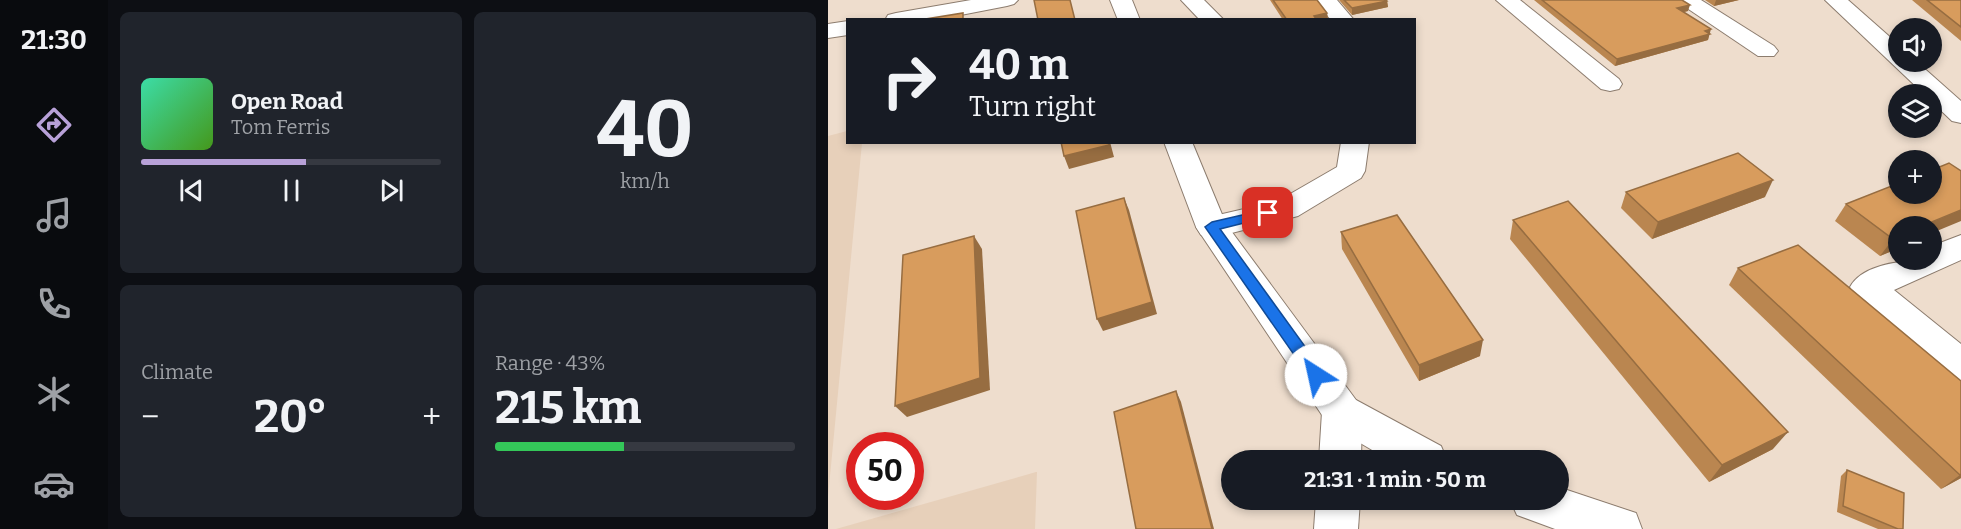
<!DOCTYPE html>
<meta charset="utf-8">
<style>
body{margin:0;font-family:Bitter,serif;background:#20242c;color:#f1f3f6;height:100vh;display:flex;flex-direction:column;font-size:22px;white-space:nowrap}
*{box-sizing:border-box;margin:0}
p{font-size:20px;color:#9ea1a6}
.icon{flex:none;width:33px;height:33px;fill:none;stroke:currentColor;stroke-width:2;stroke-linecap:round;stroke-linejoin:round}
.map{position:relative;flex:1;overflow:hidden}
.drawer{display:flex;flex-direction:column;gap:12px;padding:12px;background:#0d0f14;width:720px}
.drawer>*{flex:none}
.guide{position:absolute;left:18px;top:18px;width:570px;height:126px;border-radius:0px;box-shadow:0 3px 9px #0003;background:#171b24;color:#f1f3f6;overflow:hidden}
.fabs{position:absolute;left:1060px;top:18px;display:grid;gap:12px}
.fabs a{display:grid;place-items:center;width:54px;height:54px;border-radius:50%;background:#171b24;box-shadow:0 3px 9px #0003;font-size:30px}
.speed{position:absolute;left:18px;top:432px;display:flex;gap:12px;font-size:30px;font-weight:700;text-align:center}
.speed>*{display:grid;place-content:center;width:78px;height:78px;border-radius:50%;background:#171b24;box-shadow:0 3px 9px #0003;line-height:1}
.speed .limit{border:9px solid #d22;background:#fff;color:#111}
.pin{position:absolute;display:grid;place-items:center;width:51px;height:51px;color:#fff;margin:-26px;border-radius:12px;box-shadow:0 3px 9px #0006}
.me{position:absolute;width:66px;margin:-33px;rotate:325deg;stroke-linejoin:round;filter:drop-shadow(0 0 4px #0008)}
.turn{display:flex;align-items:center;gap:21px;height:126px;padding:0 24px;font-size:27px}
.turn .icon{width:78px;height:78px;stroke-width:2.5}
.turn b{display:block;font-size:42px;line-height:51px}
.big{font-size:45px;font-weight:700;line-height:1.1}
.drawer .tile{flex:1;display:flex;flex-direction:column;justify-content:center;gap:9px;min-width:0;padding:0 21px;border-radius:9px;background:#20242c}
.drawer .dial{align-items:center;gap:0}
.dial b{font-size:78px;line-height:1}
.song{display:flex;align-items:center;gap:18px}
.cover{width:72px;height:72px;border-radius:9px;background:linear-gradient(135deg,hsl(160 70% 55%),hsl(100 70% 35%))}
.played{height:6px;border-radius:3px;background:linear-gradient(90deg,#b8a1d8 55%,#363941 55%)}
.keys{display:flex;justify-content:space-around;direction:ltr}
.heat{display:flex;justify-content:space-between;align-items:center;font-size:33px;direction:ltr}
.charge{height:9px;border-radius:4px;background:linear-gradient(90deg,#34c759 43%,#363941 0)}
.drawer .tiles{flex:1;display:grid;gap:12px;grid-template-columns:repeat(2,1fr)}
.trip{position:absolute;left:393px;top:450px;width:348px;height:60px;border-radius:30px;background:#171b24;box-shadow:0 3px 9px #0003;font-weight:700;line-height:60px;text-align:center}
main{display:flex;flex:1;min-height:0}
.tabs{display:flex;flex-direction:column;width:108px;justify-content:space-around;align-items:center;background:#090b0e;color:#9ea1a6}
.tabs .icon{width:42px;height:42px}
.tabs .selected{color:#b8a1d8}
.tabs b{font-size:27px;color:#f1f3f6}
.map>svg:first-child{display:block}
</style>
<main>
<nav class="tabs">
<b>21:30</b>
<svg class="icon selected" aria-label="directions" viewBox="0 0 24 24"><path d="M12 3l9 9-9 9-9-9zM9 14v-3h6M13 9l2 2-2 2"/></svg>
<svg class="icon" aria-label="music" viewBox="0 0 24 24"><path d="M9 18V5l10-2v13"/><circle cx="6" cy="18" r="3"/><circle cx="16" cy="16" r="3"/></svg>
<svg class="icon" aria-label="phone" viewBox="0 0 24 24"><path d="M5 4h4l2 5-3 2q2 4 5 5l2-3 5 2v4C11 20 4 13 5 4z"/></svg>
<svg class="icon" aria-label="climate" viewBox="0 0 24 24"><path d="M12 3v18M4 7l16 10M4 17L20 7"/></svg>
<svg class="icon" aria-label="car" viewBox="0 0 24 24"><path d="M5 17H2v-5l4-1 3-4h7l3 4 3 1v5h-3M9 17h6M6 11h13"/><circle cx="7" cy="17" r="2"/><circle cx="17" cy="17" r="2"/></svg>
</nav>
<section class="drawer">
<div class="tiles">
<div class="tile">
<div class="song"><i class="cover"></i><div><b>Open Road</b><p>Tom Ferris</p></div></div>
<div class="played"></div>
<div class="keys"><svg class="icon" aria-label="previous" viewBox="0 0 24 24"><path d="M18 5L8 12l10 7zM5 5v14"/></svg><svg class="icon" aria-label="pause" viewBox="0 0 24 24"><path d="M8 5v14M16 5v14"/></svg><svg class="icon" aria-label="next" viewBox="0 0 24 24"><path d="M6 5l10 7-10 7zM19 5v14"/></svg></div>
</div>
<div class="tile dial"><b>40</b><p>km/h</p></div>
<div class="tile"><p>Climate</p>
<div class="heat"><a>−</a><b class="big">20°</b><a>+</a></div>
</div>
<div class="tile"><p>Range · 43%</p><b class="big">215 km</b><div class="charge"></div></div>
</div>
</section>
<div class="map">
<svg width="1133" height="529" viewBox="0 0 1133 529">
<rect width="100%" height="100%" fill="#eeddcd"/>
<g fill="#e7d0ba">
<polygon points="19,131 20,142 34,143 0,497 0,136"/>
<polygon points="209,472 207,529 8,529 208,472"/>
</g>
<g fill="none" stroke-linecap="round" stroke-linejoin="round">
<g stroke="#8c7c6e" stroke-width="2">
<g id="minor">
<polygon points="143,0 190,0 186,4 179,6 107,20 57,20 60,15 68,13"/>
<polygon points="353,0 376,0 396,20 372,20"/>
<polygon points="486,0 509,0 526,20 503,20"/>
<polygon points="668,0 692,0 791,79 794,84 791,89 782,91 773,89"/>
<polygon points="847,0 873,0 946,46 950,51 946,56 930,56"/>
<polygon points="20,21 20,35 0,38 0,24"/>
<polygon points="513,142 541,142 537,171 533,178 470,216 384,238 373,235 368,227 373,219 450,201 509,167"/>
<path d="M1133,235V260L1066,290L1133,344V382L1120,377L1027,296L1022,287C1035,263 1079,260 1104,260V246Z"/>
<polygon points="514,395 528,400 534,412 533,460 491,460 494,412 500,400"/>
<polygon points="488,500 532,500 530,529 486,529"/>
</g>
</g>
<g stroke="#8c7c6e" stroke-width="2">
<g id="major">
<polygon points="282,0 304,0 312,20 290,20"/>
<polygon points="997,0 1020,0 1071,45 1071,62 1089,62 1133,101 1133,123 1124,121 1104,102 1104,94 1096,94"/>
<polygon points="336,142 364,142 398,224 528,400 613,446 619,460 561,460 500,424 368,227"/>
<polygon points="730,487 808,513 814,529 727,529 689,515 682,500 730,500"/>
</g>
</g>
<use href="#minor" fill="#fff" fill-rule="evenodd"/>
<use href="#major" fill="#fff" fill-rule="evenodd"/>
</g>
<g fill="#ba8650">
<polygon points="442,0 489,0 499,13 500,20 455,20"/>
<polygon points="511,0 558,0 559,1 560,7 524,15"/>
<polygon points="706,0 854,0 860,11 856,12 881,33 880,40 787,66"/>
<polygon points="877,0 911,0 886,6"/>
<polygon points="1084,0 1133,0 1133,41"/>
<polygon points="798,192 937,197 824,239 793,208"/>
<polygon points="1018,204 1071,226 1071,248 1052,256 1007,221"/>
<polygon points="685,220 945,449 881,482 682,239"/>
<polygon points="513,232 652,356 591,381 514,249"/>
<polygon points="910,268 1133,381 1133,478 1113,489 901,285"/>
<polygon points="1019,470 1075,529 1050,529 1009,512 1013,476"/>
</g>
<g fill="#976d41">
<polygon points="888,0 911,0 886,6"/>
<polygon points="559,1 560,7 524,15 524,8"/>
<polygon points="862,5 860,11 847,14 849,8"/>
<polygon points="499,13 500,20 486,20 486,16"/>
<polygon points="883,29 880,40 787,66 789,59"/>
<polygon points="282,142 286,157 241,169 236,156"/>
<polygon points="945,180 937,197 824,239 830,222"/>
<polygon points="296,198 301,210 329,314 275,331 269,319"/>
<polygon points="1133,210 1133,221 1104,233 1104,226 1094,226"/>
<polygon points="146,236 154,249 162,390 79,417 67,406"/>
<polygon points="1071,236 1071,248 1052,256 1065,239"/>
<polygon points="655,340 652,356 591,381 591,365"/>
<polygon points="348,391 353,402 386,529 384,529"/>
<polygon points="960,432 945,449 881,482 894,465"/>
<polygon points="1133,474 1133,478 1113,489 1132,475"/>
</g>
<g fill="#d89c5d" stroke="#976d41" stroke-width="1.5">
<polygon points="206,0 242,0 247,20 210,20"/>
<polygon points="445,0 489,0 499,13 486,16 489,20 459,20"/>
<polygon points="516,0 558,0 559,1 524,8"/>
<polygon points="714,0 854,0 862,5 849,8 883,29 877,31 882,34 789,59"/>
<polygon points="1099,0 1133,0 1133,27"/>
<polygon points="135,13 135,20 98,20 98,19"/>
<polygon points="233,142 281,142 281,145 236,156"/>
<polygon points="910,153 945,180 830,222 798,192"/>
<polygon points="1121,163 1133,171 1133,210 1094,226 1071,226 1071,236 1065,239 1018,204 1071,183 1071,194 1104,194 1104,170"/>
<polygon points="296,198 324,302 269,319 248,211"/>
<polygon points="740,201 960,432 894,465 685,220"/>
<polygon points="569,215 655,340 591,365 513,232"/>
<polygon points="146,236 152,378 67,406 75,255"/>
<polygon points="970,245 1133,381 1133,474 1132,475 910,268"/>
<polygon points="348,391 384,529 308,529 286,412"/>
<polygon points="1019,470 1076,493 1075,529 1070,529 1015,506"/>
</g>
<polygon fill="#1a73e8" stroke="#114b97" stroke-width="1.5" points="440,209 446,213 444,216 392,229 494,370 496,375 494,379 483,379 377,227 384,222"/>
</svg>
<div class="fabs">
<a><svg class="icon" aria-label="sound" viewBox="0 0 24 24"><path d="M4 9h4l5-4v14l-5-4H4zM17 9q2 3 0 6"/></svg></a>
<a><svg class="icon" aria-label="layers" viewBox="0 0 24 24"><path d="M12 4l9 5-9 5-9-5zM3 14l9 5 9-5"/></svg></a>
<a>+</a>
<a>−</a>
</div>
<div class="speed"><div class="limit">50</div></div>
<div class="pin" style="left:440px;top:213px;background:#d93025"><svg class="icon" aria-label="arrive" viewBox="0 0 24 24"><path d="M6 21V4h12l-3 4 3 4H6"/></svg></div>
<svg class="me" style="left:488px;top:375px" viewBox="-20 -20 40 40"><circle r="19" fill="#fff"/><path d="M0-13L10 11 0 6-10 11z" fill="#1a73e8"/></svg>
<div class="trip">21:31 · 1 min · 50 m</div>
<div class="guide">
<div class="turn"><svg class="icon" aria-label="right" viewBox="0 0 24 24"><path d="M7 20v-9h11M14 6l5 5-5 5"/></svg><div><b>40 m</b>Turn right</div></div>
</div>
</div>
</main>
